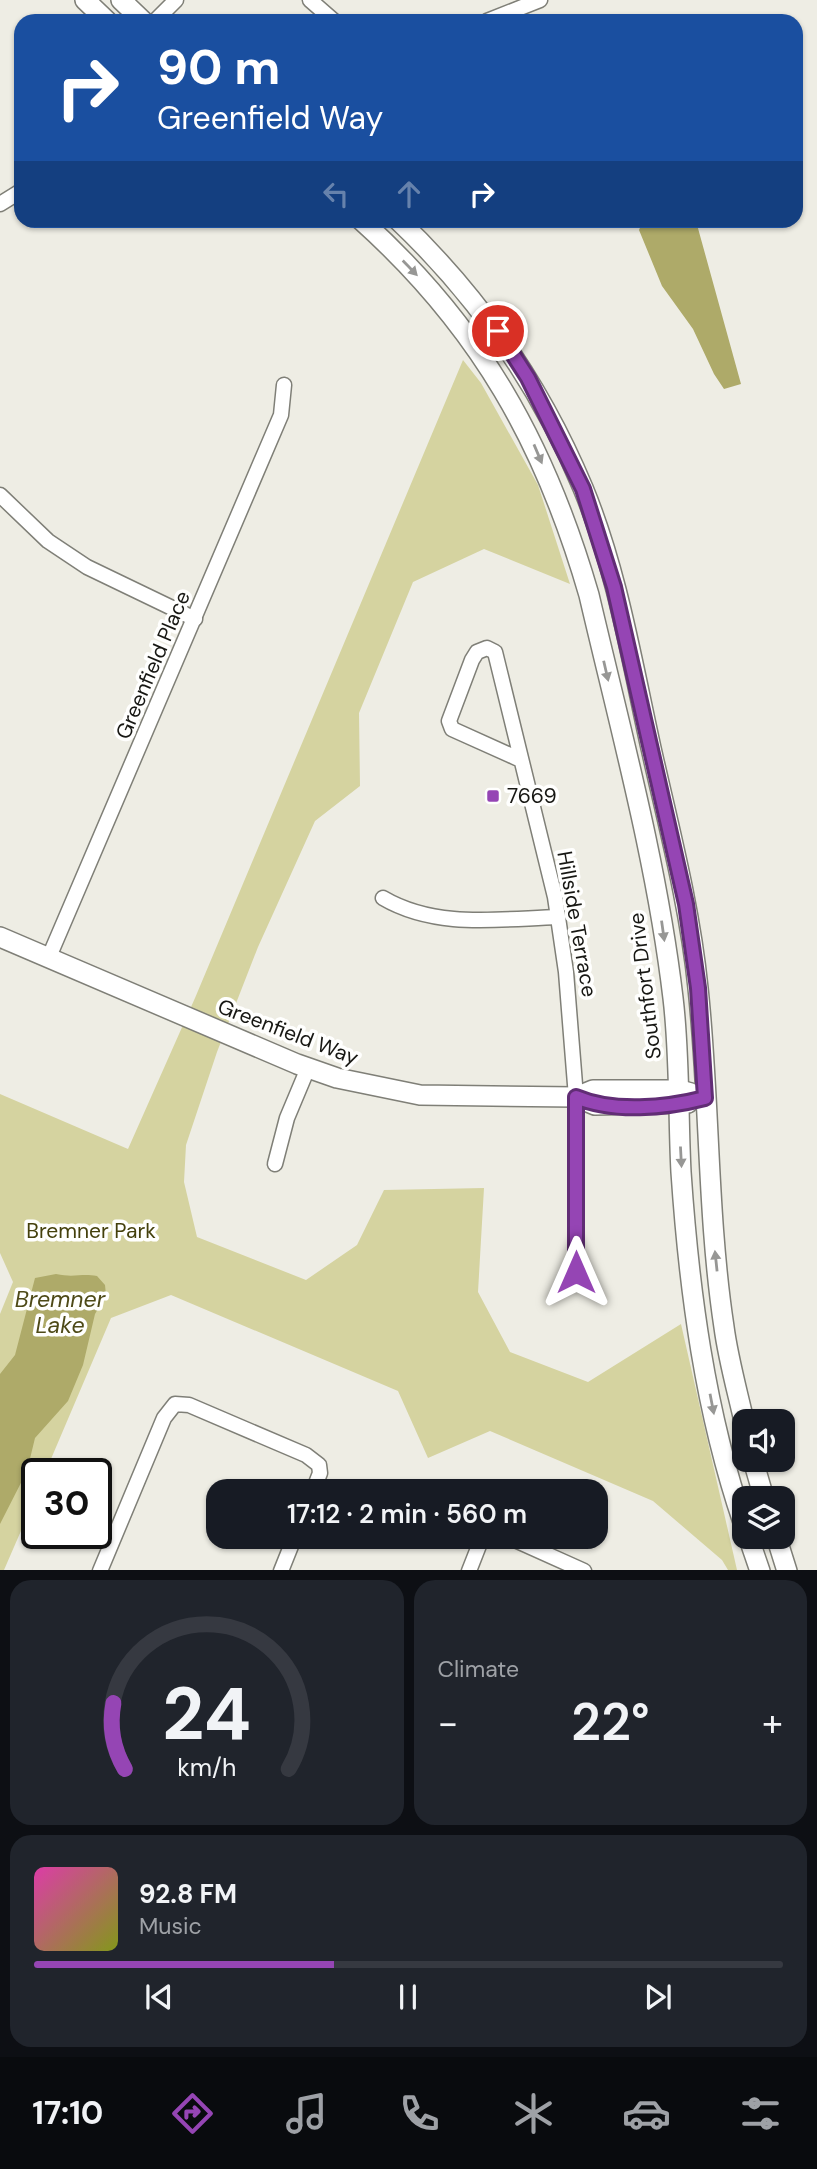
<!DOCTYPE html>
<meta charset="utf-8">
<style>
body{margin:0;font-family:"DM Sans",sans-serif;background:#20242c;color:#f1f3f6;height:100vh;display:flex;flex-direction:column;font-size:26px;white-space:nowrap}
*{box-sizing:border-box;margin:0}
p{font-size:23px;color:#9ea1a6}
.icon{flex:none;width:38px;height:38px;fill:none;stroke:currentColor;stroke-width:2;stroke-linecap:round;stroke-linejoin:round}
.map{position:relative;height:1570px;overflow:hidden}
.details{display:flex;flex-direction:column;gap:10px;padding:10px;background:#0d0f14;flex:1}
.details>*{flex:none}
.banner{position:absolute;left:14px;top:14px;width:789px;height:214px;border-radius:21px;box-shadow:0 2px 5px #0004;background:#1a4fa0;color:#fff;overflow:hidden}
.controls{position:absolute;left:732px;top:1409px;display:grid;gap:14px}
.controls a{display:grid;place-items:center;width:63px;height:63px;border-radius:14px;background:#171b24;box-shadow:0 2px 5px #0004;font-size:35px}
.speed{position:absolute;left:21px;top:1458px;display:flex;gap:14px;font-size:35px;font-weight:700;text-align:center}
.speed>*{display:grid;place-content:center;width:91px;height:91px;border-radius:50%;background:#171b24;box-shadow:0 2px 5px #0004;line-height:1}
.speed .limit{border:4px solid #111;border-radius:10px;background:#fff;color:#111}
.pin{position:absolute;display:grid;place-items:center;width:60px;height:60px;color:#fff;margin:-30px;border:4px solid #fff;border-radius:50%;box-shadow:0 2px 7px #0007}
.me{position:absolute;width:77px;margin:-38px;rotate:0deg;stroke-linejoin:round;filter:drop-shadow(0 0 5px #0008)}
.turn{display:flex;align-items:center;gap:24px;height:147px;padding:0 28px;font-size:32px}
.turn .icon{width:91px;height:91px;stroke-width:2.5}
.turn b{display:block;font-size:49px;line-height:60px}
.lanes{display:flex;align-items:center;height:66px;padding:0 28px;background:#0003;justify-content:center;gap:35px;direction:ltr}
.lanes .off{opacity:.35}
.big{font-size:52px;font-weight:600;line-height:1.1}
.details .widget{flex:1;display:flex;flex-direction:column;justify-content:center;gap:10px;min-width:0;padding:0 24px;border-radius:21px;background:#20242c}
.details .dial{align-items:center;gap:0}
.dial svg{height:182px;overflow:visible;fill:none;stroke:#363941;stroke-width:7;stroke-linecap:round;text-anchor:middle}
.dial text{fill:#f1f3f6;stroke:none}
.song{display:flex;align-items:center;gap:21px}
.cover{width:84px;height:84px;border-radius:10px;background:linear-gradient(135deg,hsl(320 70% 55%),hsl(70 70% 35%))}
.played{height:7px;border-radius:4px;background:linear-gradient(90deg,#9545b4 40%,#363941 40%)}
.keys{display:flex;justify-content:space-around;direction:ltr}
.heat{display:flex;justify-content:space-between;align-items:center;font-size:38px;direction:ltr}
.details .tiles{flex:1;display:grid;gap:10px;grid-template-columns:1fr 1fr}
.widget:last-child{grid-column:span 2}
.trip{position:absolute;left:206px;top:1479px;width:402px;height:70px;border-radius:21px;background:#171b24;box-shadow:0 2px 5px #0004;font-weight:600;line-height:70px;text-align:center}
.menu{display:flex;height:112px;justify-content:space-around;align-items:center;background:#090b0e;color:#9ea1a6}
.menu .icon{width:49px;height:49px}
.menu .active{color:#9545b4}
.menu b{font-size:32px;color:#f1f3f6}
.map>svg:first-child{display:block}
</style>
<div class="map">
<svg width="817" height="1571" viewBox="0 0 817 1571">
<rect width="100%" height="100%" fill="#eeede4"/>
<polygon fill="#d5d3a0" points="463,360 481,383 538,485 570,584 484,549 413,582 359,713 360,786 315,821 258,947 217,1052 186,1145 184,1182 197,1237 306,1280 357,1245 384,1190 484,1188 478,1292 510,1352 588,1382 681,1324 737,1570 728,1570 722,1560 653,1501 490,1431 428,1458 398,1391 171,1295 111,1318 45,1473 37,1474 37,1494 4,1570 0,1570 0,1314 13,1282 0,1253 0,1094 128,1149 195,998"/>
<g fill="#aeaa69">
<polygon points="643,221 696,221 741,384 724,389 714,374 693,329 662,286 639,230"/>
<path d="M56,1274C75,1278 81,1273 97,1276L105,1285L106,1295L95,1314L83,1365L68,1401L35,1438L27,1471L0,1524V1374L15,1355L35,1278Z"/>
</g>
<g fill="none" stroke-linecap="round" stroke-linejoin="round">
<g stroke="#7f7f77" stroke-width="17">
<g id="street">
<polyline points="310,0 334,21"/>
<polyline points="155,21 176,0"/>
<polyline points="487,21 540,0"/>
<polyline points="0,204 21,191"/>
<polyline points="0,495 48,541 87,567 195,619"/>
<polyline points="521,760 452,729 449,721 472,660 477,652 487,648 495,652 555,897 566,972 576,1097 576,1272"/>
<path d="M383,898C436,929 498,919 558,917"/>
<polyline points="49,957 281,415 284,385"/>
<polyline points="275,1164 287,1118 308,1068"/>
<polyline points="506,1536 584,1571"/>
<polyline points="100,1571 164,1418 175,1404 189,1405 306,1455 319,1465 320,1473 313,1491"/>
<polyline points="281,1571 295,1536"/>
<polyline points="469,1571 480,1543 488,1536"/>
</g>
</g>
<g stroke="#7f7f77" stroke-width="22">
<g id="secondary">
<polyline points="85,0 107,21"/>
<polyline points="121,0 143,21"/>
<path d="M361,220C480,327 545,443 589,595C620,728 657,862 673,998C680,1056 678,1114 681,1172C689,1290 705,1412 744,1525"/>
<path d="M398,220C479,297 540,385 583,488C617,570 632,662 651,748C669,828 690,907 698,988C710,1100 707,1215 724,1327C728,1358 737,1390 744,1421"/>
<polyline points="0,937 297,1064 337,1078 420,1095 576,1097 593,1090 680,1090 691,1093"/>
<polyline points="576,1097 595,1105 688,1103"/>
<polyline points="753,1460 764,1498"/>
<polyline points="748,1536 760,1571"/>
<polyline points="776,1536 787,1571"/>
</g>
</g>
<use href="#street" stroke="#fff" stroke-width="14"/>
<use href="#secondary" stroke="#fff" stroke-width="19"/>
</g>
<defs><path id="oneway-solid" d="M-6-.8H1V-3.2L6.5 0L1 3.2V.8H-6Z" transform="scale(1.75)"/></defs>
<g fill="#979795">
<use href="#oneway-solid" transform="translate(410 268) rotate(46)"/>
<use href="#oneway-solid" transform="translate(538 454) rotate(67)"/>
<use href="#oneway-solid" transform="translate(606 671) rotate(77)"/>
<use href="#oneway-solid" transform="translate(663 931) rotate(82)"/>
<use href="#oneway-solid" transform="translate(681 1157) rotate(87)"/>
<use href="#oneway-solid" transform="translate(716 1261) rotate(-96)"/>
<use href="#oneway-solid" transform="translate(712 1404) rotate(79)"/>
</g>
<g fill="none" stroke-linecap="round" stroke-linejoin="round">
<g stroke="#612d75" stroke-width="18">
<path id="route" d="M498,331L528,378L583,489L614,587L686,904L698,988L705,1098C666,1108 613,1113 576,1097V1272"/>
</g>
<use href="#route" stroke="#9545b4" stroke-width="12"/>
</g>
<rect fill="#9545b4" stroke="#fffffe" stroke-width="2.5" x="486" y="789" width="14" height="14" rx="3.5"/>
<g text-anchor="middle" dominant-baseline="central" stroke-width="7" stroke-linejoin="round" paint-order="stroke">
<g font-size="21" fill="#171713" stroke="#fffffe">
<text transform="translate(153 665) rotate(-67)">Greenfield Place</text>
<text transform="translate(577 924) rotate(80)">Hillside Terrace</text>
<text transform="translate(645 986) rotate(-97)">Southfort Drive</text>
<text transform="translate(288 1032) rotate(21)">Greenfield Way</text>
</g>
<g font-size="21" fill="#171713" stroke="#fffffe" text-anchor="start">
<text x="507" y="796">7669</text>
</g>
<g font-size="21" fill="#44400c" stroke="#fffffe">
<text x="91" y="1231">Bremner Park</text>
</g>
<g font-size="23" font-style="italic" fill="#4e4a18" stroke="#fffffe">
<text x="60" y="1299">Bremner<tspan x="60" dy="26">Lake</tspan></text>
</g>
</g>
</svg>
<div class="controls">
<a><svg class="icon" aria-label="sound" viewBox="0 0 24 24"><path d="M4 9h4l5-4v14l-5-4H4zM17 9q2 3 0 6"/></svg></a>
<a><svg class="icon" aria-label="layers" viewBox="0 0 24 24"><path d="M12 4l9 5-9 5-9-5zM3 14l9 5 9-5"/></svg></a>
</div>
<div class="speed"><div class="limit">30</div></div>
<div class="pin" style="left:498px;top:331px;background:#d93025"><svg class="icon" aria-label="arrive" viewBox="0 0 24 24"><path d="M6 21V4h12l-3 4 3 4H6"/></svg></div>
<svg class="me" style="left:576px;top:1272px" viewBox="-20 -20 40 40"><path d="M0-17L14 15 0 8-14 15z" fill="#9545b4" stroke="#fff" stroke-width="4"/></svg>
<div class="trip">17:12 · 2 min · 560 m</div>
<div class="banner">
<div class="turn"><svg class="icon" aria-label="right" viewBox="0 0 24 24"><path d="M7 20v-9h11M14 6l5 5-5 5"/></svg><div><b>90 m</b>Greenfield Way</div></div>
<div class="lanes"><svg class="icon off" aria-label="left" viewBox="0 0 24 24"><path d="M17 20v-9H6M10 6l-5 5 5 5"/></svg><svg class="icon off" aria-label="ahead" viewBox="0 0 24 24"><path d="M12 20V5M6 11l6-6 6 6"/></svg><svg class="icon" aria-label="right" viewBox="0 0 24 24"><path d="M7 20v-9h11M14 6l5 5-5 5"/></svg></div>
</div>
</div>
<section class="details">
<div class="tiles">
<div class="widget dial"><svg viewBox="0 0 100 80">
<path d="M14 69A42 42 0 1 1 86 69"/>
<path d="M14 69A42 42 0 0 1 9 40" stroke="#9545b4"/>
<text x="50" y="56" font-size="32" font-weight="700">24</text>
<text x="50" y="72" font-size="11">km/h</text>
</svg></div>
<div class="widget"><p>Climate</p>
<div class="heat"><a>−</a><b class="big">22°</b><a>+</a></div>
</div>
<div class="widget">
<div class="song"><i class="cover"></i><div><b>92.8 FM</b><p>Music</p></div></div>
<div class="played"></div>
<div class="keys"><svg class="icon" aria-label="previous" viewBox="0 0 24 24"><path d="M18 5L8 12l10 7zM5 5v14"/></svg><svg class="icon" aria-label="pause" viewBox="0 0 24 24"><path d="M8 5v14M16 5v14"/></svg><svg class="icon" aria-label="next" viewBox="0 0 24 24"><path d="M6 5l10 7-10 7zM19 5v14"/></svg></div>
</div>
</div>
</section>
<nav class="menu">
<b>17:10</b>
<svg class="icon active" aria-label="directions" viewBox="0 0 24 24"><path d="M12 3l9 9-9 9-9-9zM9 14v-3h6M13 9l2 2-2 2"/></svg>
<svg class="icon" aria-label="music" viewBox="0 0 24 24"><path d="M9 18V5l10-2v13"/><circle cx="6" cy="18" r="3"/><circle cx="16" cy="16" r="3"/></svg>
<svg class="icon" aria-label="phone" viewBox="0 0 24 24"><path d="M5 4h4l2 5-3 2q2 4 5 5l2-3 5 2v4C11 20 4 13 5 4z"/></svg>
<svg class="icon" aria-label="climate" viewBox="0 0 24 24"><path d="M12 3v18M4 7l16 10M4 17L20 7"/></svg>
<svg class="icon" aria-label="car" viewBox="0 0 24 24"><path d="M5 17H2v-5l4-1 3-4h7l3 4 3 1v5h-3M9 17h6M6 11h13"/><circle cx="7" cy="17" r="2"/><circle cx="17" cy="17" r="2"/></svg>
<svg class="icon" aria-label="filters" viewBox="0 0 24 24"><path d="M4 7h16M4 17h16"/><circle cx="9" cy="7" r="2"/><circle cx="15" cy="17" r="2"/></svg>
</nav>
